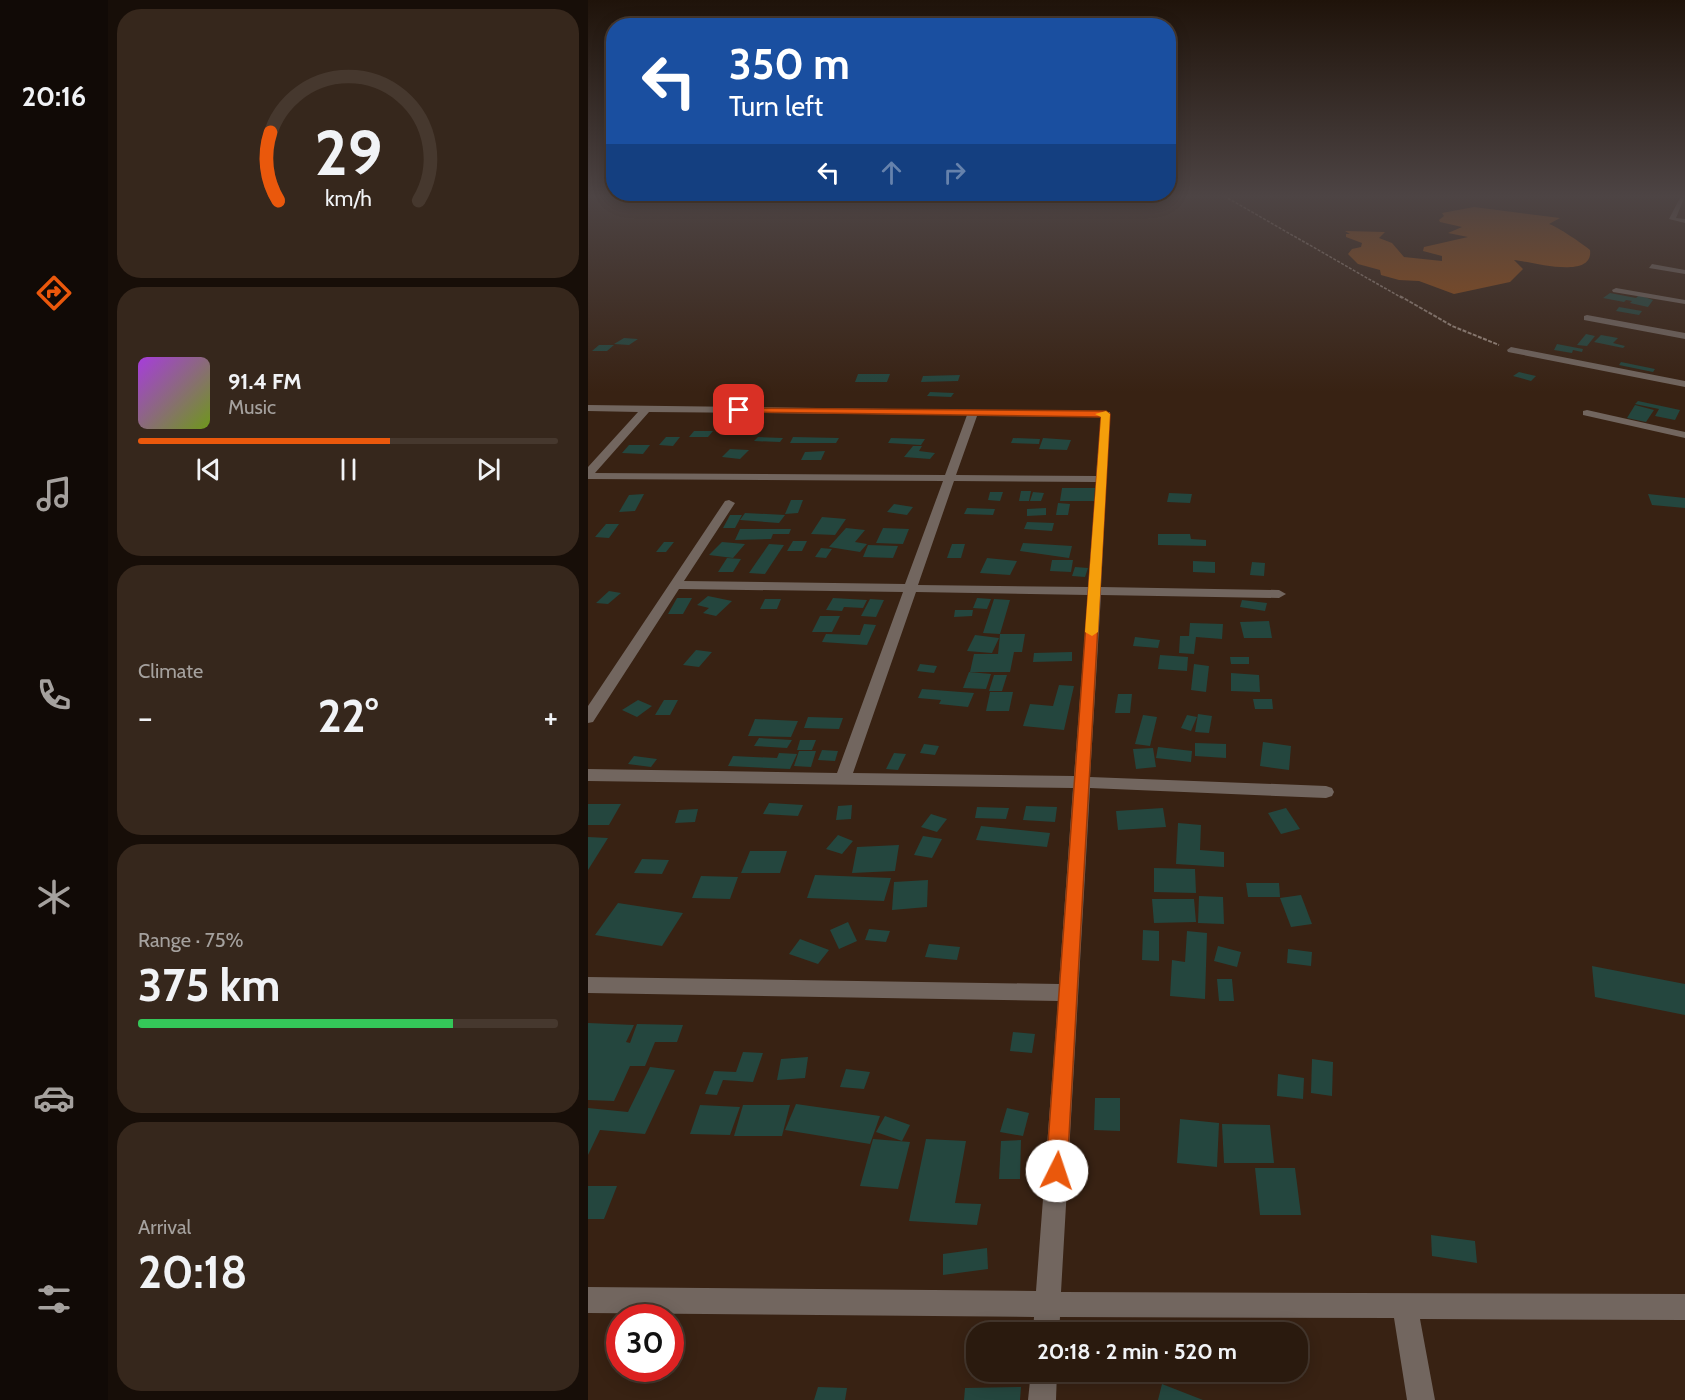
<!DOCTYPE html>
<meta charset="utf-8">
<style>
body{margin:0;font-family:Cabin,sans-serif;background:#36271c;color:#f1f3f6;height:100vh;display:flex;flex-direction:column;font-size:22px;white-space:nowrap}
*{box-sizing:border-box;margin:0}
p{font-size:20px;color:#a5a19e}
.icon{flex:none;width:33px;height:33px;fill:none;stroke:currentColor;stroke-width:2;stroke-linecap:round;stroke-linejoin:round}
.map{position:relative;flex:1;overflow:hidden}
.panel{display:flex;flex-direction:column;gap:9px;padding:9px;background:#170e08;width:480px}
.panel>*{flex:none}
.top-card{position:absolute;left:18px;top:18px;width:570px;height:183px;border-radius:24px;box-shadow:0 3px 15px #0003,0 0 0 2px #46382e;background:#1a4fa0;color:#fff;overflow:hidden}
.speed{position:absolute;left:18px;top:1304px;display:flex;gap:12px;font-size:30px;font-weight:700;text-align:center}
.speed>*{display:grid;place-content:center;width:78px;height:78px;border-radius:50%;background:#2a1a0e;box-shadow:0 3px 15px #0003,0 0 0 2px #46382e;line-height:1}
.speed .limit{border:9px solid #d22;background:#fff;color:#111}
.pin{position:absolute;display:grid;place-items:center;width:51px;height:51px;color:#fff;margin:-26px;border-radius:12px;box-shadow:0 3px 9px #0006}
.me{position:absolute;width:66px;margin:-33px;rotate:4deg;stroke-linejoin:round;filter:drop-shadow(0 0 4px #0008)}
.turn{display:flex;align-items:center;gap:21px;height:126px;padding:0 24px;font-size:27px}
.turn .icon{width:78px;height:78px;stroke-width:2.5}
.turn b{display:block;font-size:42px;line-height:51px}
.lanes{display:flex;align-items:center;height:57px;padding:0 24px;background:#0003;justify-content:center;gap:30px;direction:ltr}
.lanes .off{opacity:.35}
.big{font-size:45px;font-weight:700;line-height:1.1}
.panel .card{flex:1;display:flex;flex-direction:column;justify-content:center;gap:9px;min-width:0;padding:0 21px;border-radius:24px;background:#36271c}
.panel .dial{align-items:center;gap:0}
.dial svg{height:156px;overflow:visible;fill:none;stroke:#46382e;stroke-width:7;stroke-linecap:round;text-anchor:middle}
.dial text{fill:#f1f3f6;stroke:none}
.song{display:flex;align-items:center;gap:18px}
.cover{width:72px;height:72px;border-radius:9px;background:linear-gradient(135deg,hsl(280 70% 55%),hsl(80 70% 35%))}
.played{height:6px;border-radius:3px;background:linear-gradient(90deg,#ea580c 60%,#46382e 60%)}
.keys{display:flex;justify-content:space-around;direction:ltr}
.heat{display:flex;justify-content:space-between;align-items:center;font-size:33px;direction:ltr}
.charge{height:9px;border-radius:4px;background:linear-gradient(90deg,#34c759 75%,#46382e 0)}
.trip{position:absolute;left:378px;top:1322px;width:342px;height:60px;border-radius:24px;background:#2a1a0e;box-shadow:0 3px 15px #0003,0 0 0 2px #46382e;font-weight:700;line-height:60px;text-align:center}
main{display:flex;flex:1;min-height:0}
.tabs{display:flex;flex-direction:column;width:108px;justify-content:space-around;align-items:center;background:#110a06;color:#a5a19e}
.tabs .icon{width:42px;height:42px}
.tabs .on{color:#ea580c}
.tabs b{font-size:27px;color:#f1f3f6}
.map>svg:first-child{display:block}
</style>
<main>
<nav class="tabs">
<b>20:16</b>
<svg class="icon on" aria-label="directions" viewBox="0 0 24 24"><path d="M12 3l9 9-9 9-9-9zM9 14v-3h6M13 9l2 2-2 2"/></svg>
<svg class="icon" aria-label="music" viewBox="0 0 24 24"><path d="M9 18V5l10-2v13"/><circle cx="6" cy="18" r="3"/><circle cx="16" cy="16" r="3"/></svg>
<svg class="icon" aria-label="phone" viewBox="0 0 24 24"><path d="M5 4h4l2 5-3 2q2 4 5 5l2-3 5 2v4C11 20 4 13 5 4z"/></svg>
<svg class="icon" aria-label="climate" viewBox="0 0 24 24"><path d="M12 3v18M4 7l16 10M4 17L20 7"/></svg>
<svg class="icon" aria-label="car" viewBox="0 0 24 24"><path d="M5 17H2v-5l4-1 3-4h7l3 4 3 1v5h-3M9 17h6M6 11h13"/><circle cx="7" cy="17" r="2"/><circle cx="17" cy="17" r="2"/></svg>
<svg class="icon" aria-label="filters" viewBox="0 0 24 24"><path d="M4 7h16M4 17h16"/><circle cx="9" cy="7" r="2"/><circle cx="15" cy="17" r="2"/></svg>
</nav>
<section class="panel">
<div class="card dial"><svg viewBox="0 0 100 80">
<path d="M14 69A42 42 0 1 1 86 69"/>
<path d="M14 69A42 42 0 0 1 10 34" stroke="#ea580c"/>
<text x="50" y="56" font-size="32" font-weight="700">29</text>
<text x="50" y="72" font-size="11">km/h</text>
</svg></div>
<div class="card">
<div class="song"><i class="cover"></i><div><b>91.4 FM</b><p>Music</p></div></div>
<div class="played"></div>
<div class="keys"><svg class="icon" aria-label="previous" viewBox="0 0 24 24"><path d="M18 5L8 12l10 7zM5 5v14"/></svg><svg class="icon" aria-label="pause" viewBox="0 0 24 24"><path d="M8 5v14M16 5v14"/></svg><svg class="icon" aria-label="next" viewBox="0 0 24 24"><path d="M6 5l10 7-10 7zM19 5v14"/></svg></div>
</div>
<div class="card"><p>Climate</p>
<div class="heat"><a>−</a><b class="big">22°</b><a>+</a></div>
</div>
<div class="card"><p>Range · 75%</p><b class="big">375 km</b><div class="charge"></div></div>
<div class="card"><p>Arrival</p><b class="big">20:18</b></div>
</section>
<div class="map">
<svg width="1097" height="1400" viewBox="0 0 1097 1400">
<rect width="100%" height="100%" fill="#382213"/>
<path fill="#9b4f12" d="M886,207L972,218L961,224C967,225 998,246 1002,250C1006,281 941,261 926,260L935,269L922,282L866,294L831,281L811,280L793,275L792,270L770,264L760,254L764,249L773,247L774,243L758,237V234H762L757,231L797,232L791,238L804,243L816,257L854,261V256L835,251L836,247L880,237L860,233L874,227L852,222L851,220L856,216L854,213Z"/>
<g fill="#24463e">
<polygon points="1022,293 1048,298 1051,295 1065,300 1060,307 1042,303 1044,301 1038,300 1036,302 1015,298"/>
<polygon points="1031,307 1054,311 1051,315 1028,311"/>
<polygon points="998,334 1007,336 999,346 989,345"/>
<polygon points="1013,335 1030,338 1025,343 1037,346 1035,348 1006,342"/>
<polygon points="36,338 50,339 41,345 26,344"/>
<polygon points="969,344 995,349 994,352 985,350 984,353 966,350"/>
<polygon points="11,345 26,345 19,351 4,351"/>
<polygon points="1033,362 1067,369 1065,372 1031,365"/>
<polygon points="931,372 948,376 943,381 925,376"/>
<polygon points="270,374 302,374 299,382 267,382"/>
<polygon points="372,375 370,381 333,382 335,376"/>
<polygon points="342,392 366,393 363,397 339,396"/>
<polygon points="1050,401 1092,410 1087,420 1067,416 1071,409 1047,404"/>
<polygon points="1047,405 1066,410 1058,422 1039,418"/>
<polygon points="136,419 158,420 153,427 131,426"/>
<polygon points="106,431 125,431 120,437 101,437"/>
<polygon points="78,437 92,437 85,446 71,445"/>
<polygon points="170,437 195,438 192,442 166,441"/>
<polygon points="205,437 251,438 248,443 202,443"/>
<polygon points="303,438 337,439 333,445 300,443"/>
<polygon points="425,438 452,439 451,444 423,443"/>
<polygon points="455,438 483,440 479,450 451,449"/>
<polygon points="41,445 62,445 55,454 34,453"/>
<polygon points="325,446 334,446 331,451 347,453 342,459 316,457"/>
<polygon points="142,449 161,450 152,459 134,457"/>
<polygon points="237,451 233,460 213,460 217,452"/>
<polygon points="474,488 507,488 506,501 472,501"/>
<polygon points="433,491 443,491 441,501 431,501"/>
<polygon points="402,492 415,492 412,501 400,500"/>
<polygon points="445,492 456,493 453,501 442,501"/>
<polygon points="581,493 604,494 602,503 579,502"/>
<polygon points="56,494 47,511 31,512 41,495"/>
<polygon points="1060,494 1097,498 1097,508 1064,505"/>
<polygon points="203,500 215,500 210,513 197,514"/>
<polygon points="470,503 482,504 480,515 468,515"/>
<polygon points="306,504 325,507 319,515 299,512"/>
<polygon points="379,508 407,509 405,515 376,514"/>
<polygon points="458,508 458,515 439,516 439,509"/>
<polygon points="157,513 197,515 191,523 152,520"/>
<polygon points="142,515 154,515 147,528 135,528"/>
<polygon points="234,517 258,519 247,535 223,534"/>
<polygon points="439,522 466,523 464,531 436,529"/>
<polygon points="18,524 31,524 21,538 7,537"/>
<polygon points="258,528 277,530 267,542 279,544 272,552 241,547"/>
<polygon points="295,528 321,529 315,544 288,543"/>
<polygon points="152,529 203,529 201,534 185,534 183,539 147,540"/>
<polygon points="570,534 602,534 603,539 618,540 618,546 570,545"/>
<polygon points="205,541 219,541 214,551 199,551"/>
<polygon points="76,542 86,542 78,552 68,552"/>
<polygon points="134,542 157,544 145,558 121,555"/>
<polygon points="435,543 484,546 481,558 432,551"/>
<polygon points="181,544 196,545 177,574 161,573"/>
<polygon points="364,544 377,544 373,558 359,558"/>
<polygon points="280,545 310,546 305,558 275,557"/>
<polygon points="233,548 244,549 238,558 227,557"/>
<polygon points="139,558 153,559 145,572 130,572"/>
<polygon points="399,558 429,561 422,575 392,573"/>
<polygon points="464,560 485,560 483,572 462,571"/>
<polygon points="605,561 627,562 627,573 605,572"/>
<polygon points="664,562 677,563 676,576 662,575"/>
<polygon points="487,567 500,568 497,577 484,576"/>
<polygon points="21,591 33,593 20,604 8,603"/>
<polygon points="120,596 144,601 128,616 115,613 121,608 109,605"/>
<polygon points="89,598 104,598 95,614 80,614"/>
<polygon points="245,598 279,600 275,608 256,607 254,611 238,610"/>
<polygon points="389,598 403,599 399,609 385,608"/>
<polygon points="177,599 193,599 189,609 172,609"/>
<polygon points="282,599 296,600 288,617 273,616"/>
<polygon points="406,599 422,600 412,634 437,634 434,652 426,652 422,672 382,672 386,654 410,654 412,634 395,633"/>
<polygon points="654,600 679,603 677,611 652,607"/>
<polygon points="367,610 385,610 384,616 366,617"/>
<polygon points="232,616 252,616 244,632 224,632"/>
<polygon points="681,621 684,638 656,638 652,622"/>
<polygon points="602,623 635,624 634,639 608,637 606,654 591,653 592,636 601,636"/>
<polygon points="276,624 288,625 279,645 234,642 238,634 272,635"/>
<polygon points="387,635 411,638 404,653 379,651"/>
<polygon points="547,637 572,640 570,648 545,646"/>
<polygon points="108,650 124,652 111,667 95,665"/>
<polygon points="484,652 484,661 445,662 446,653"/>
<polygon points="572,655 600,657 599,671 570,669"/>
<polygon points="642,657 661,657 661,664 643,664"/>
<polygon points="332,664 349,666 346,673 329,671"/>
<polygon points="606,664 621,666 618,692 603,690"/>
<polygon points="381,672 403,674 398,689 375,688"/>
<polygon points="643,673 671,675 672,692 643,691"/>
<polygon points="406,675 419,675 414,691 401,691"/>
<polygon points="471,685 486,686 476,730 435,726 442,704 465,706"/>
<polygon points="334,689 386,693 380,707 351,704 353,700 330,698"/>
<polygon points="402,692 425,692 421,711 398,711"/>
<polygon points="530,694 544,694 542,713 527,713"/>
<polygon points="665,699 684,699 685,709 667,709"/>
<polygon points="50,700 64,706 49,717 34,710"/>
<polygon points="76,700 90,700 82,715 67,715"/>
<polygon points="610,714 624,716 621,733 607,732"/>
<polygon points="555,715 569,717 562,746 547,744"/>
<polygon points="599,715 609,717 603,731 593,728"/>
<polygon points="220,717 255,718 251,729 216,728"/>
<polygon points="167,719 210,721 203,737 160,736"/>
<polygon points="171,738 204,740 199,748 166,746"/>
<polygon points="212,740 228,740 224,750 209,750"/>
<polygon points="675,742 703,746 701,770 672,766"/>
<polygon points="607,743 638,744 638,758 607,756"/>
<polygon points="336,744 351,746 347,755 332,753"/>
<polygon points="570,747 604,751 603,762 568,758"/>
<polygon points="565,748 568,767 548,769 545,749"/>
<polygon points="234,750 250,751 247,761 230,760"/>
<polygon points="211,751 228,751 223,767 206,766"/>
<polygon points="191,753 209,754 202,769 140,766 145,756 189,758"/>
<polygon points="306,753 318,754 310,770 298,769"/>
<polygon points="46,756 69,759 63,767 40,764"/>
<polygon points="181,803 215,805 210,816 175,814"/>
<polygon points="0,804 33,804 21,825 0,825"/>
<polygon points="264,805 263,819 248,820 250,806"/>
<polygon points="438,806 469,807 467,822 435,820"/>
<polygon points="389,807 421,808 418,819 387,818"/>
<polygon points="575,808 578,827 530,830 528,811"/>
<polygon points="698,808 712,829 693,834 680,813"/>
<polygon points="110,809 107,822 87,823 91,810"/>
<polygon points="343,814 359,819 349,832 333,827"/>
<polygon points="590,823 613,825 612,850 636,852 636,867 588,864"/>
<polygon points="393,826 462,833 459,847 388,840"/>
<polygon points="250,835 265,841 254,854 238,849"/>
<polygon points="335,836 354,839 344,858 326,855"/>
<polygon points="0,837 20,838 0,870"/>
<polygon points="311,845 307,871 264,873 269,847"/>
<polygon points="162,851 199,851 192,873 153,873"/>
<polygon points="54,859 81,860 74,874 46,873"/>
<polygon points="566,868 607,869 608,893 566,892"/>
<polygon points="227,875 303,878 296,901 219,898"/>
<polygon points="113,876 150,877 142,899 104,898"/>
<polygon points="340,880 339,907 304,910 306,882"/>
<polygon points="658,883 691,883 692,897 660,897"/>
<polygon points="713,895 724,924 703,927 692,898"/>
<polygon points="611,896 635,897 636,924 610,923"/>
<polygon points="564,899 606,899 608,922 566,923"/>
<polygon points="30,903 95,913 74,946 7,935"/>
<polygon points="260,922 269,941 251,949 242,930"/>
<polygon points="281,929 302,931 298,942 277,940"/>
<polygon points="555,930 571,931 571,961 554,960"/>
<polygon points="599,931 619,933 617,999 582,996 584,960 597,962"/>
<polygon points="212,939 241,950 230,964 201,954"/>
<polygon points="341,944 372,947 369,960 337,957"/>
<polygon points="630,946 653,952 649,967 626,961"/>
<polygon points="700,949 724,952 723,966 699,963"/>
<polygon points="1004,966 1097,984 1097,1015 1007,997"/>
<polygon points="629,979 644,979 646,1001 631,1001"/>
<polygon points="0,1023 46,1025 38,1042 42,1043 49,1024 95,1025 89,1042 67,1042 57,1066 42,1066 26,1101 0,1100"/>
<polygon points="425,1032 447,1034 444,1053 422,1051"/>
<polygon points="155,1052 175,1053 165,1082 135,1080 129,1095 117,1094 126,1071 148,1072"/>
<polygon points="220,1057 217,1078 189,1080 193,1059"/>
<polygon points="724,1059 745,1062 744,1096 723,1093"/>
<polygon points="62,1067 87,1070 57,1134 12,1130 0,1155 0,1108 40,1112"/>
<polygon points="258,1069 282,1072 276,1089 252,1087"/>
<polygon points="690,1074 716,1078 715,1099 689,1096"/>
<polygon points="507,1098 532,1098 532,1131 506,1130"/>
<polygon points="208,1104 292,1116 282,1144 197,1130"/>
<polygon points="112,1105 152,1107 142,1135 102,1134"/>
<polygon points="155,1105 202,1105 194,1136 146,1136"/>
<polygon points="419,1108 441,1113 435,1136 412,1132"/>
<polygon points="297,1116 322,1125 314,1141 288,1132"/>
<polygon points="592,1119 631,1123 629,1167 589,1163"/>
<polygon points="634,1124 682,1125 686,1163 636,1163"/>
<polygon points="285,1139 322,1142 310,1189 272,1186"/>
<polygon points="338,1139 378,1141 367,1203 393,1204 389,1225 321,1221"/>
<polygon points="433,1140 432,1179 411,1179 413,1141"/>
<polygon points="667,1168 707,1168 713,1215 672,1215"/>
<polygon points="0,1186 29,1186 16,1219 0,1219"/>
<polygon points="843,1235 887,1241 889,1263 844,1256"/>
<polygon points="399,1248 400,1269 355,1275 355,1254"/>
<polygon points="574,1384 615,1400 570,1400"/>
<polygon points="230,1387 259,1388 257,1400 226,1400"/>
<polygon points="433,1387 432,1400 376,1400 377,1388"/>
</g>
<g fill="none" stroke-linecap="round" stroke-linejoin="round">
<polyline stroke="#9c8a7e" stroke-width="1.5" stroke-dasharray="3 1.5" stroke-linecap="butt" points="636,196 814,298"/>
<polyline stroke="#9c8a7e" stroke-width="2" stroke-dasharray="4 1.5" stroke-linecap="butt" points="812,296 864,326 911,345"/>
<g fill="#72665f" fill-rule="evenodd">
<polygon points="1093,196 1097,196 1088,218 1097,219 1097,223 1081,219"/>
<polygon points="1064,264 1097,270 1097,274 1061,268"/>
<polygon points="1028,288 1097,300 1097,304 1025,292 1024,290"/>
<polygon points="999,315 1097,333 1097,339 996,320 996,316"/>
<polygon points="923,347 1097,381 1097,387 920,352 919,350"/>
<path d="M0,405L522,412L513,587L691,590L698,594L691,598L513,595L502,777L738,786L744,788L746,792L744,796L738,798L502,788L473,1292L1097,1294V1320L832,1319L847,1400H819L806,1318L472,1317L471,1332H445L446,1317L0,1313V1287L448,1291L470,1001L0,993V977L471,984L485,788L0,781V769L249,773L315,592L91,589L5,722L0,723V706L137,501L141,500L147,503L96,581L317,584L355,481L0,479V467L50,412L0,411ZM61,412L379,415L357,475L7,473ZM389,416L513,417L508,476L368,475ZM366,481L508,482L500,587L330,585ZM328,592L500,595L486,776L265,773Z"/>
<polygon points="999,410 1097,432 1097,438 995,415 995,411"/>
<polygon points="443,1371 469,1371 468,1400 440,1400"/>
</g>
</g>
<linearGradient id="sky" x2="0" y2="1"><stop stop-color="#1f130a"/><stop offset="0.5" stop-color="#4d4444"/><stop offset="1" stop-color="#4d4444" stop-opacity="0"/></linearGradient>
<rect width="1097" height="392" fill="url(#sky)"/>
<polygon fill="#ea580c" stroke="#983908" stroke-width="1.5" points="148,408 518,411 522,414 479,1171 476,1179 469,1182 461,1179 458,1171 513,417 151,412 147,410"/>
<polygon fill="#f59e0b" points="518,411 522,414 510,632 504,636 497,632 513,417 507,414"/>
</svg>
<div class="speed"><div class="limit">30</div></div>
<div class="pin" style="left:151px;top:410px;background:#d93025"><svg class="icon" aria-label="arrive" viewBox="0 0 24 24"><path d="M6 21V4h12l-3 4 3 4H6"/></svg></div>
<svg class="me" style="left:469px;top:1171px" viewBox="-20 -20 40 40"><circle r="19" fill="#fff"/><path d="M0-13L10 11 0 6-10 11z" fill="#ea580c"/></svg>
<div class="trip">20:18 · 2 min · 520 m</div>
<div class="top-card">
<div class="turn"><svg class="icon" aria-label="left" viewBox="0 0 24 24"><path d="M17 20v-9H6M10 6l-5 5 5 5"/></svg><div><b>350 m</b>Turn left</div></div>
<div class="lanes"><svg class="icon" aria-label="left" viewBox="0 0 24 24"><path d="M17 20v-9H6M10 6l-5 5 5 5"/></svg><svg class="icon off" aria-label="ahead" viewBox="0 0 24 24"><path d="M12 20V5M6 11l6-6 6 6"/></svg><svg class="icon off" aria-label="right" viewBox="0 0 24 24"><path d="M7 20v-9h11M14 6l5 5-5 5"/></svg></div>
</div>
</div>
</main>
